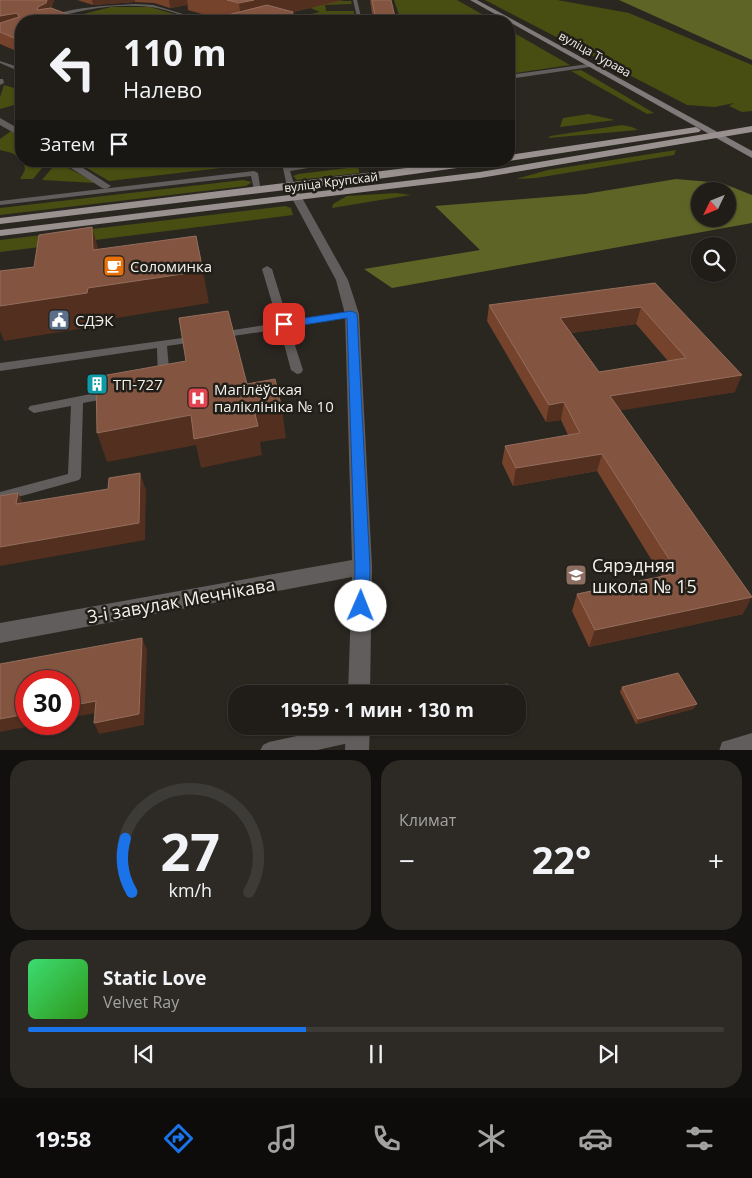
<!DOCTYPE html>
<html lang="ru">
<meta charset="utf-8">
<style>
body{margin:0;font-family:"Open Sans",sans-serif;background:#2d2a26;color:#f1f3f6;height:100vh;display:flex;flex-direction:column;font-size:19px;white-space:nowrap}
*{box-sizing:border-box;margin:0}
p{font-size:16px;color:#a2a2a2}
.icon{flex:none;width:28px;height:28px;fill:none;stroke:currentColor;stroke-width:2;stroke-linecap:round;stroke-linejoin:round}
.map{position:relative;height:750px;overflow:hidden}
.sheet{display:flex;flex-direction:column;gap:10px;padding:10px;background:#12100e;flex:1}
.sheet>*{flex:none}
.top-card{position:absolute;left:15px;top:15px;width:500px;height:152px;border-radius:20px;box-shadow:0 1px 4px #0004,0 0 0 1px #3d3b38;background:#201d19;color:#f1f3f6;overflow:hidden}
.needle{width:32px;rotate:227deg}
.controls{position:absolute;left:691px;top:182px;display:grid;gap:10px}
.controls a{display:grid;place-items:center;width:45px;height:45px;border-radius:50%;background:#201d19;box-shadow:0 1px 4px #0004,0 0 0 1px #3d3b38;font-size:25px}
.speed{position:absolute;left:15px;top:670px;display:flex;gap:10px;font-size:25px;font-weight:700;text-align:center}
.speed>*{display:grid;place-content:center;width:65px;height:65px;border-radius:50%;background:#201d19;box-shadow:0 1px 4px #0004,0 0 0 1px #3d3b38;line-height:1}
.speed .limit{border:8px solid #d22;background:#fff;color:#111}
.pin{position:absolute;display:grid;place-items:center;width:42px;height:42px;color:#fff;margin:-21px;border-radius:10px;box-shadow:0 2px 8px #0006}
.me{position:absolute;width:55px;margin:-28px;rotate:1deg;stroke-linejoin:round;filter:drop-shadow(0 0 4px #0008)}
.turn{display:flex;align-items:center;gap:18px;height:105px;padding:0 25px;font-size:22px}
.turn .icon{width:65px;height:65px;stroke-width:2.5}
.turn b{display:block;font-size:35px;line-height:42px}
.then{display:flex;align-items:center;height:48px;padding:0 25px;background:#0003;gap:10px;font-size:19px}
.big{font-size:38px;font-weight:700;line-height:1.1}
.sheet .card{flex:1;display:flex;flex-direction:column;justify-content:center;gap:8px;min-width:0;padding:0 18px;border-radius:20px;background:#2d2a26}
.sheet .dial{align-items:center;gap:0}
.dial svg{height:130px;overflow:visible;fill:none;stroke:#3d3b38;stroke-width:7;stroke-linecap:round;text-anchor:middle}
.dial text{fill:#f1f3f6;stroke:none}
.song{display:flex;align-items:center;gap:15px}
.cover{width:60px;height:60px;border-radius:8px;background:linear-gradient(135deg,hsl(140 70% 55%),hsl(110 70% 35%))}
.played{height:5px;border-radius:2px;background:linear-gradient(90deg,#1a73e8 40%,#3d3b38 40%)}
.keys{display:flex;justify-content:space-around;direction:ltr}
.heat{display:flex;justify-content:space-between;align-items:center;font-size:28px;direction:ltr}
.sheet .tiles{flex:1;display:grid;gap:10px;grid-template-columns:1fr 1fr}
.card:last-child{grid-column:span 2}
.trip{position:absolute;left:228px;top:685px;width:298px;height:50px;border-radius:20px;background:#201d19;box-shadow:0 1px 4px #0004,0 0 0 1px #3d3b38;font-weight:700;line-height:50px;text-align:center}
.tabs{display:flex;height:80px;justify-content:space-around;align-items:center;background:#0d0c0a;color:#a2a2a2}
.tabs .icon{width:35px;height:35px}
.tabs .current{color:#1a73e8}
.tabs b{font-size:22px;color:#f1f3f6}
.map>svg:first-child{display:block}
</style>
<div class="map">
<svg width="752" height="751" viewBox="0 0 752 751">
<rect width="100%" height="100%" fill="#2a2721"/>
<g fill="#484d11">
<polygon points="394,0 457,0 494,21 401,21"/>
<polygon points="485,0 557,0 629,13 752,65 752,111 742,112 729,106 734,103 715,107 687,105"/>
<polygon points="315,1 351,1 352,4 325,5 326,11 354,11 355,21 282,21 281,12 302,16 320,12 303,5"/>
<polygon points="111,7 150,7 184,17 179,19 185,21 139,21 129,18 113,21 56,21"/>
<polygon points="509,30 570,65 509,74"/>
<polygon points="581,70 654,113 647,114 571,71"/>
<polygon points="4,85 21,90 21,103 0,109 0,97"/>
<polygon points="588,114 615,120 560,127 563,118"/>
<polygon points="622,125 632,127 638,130 548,138 550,136"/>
<polygon points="11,131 21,138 21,159 12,153 0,150 0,139"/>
<polygon points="676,150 674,155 536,178 516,179 548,170"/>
<polygon points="32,161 48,161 33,179 20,179 25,170 24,163"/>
<polygon points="75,161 282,161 109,181"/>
<polygon points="57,162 96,183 42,180"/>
<polygon points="356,167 359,169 359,173 297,180 293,176 298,174"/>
<polygon points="243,180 252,182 246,186 0,215 0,208"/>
<polygon points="396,193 411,195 332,208 333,204 347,196"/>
<polygon points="285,206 291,208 293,215 0,252 0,240"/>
</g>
<g fill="#5e6425" fill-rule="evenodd">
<polygon points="619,0 752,0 752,60"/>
<path d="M676,179L722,183L752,195V223L392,288L364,269L480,250L435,206L585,194ZM700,191H728V219H700Z"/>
</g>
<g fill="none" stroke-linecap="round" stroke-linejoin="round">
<g fill="#615d5c" fill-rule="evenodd">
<polygon points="353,0 357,0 362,21 358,21"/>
<path d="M135,4L153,5L206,21H200C184,17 167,9 151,7C118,3 79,9 48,21H42C66,6 107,6 135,4Z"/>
<polygon points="0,61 21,68 21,72 0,63"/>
<polygon points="588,64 590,67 509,79 509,75"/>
<polygon points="330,161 351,161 290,171 295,187 291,189 287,187 283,168"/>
<polygon points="254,171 258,173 261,192 254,190 251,176 0,205 0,201"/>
<polygon points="267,266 272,269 288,321 352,311 357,314 352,317 289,327 303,370 301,373 297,374 291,370 280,329 220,338 215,335 220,332 278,323 262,269"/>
<polygon points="197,336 201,337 202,339 201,341 167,346 170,380 164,384 158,380 157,348 0,371 0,363"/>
<polygon points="111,390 115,391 117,394 115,397 83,403 81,477 79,480 0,502 0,492 68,474 71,406 34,413 28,409 30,406"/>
<polygon points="343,726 365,726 367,732 364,738 358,741 313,751 260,751 263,745 269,742"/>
</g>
<g fill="#615d5c" fill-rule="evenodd">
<polygon points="0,79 3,79 4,83 0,85"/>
<polygon points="0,118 21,130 21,137 0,125"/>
<polygon points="60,161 72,161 111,186 106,189 102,188"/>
<polygon points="291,184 296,187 348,280 359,314 372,567 370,694 348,694 352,577 0,643 0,623 352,560 345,314 336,280 286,187"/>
<polygon points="346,726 370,726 369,751 345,751"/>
<polygon points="752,733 752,751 719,751 722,742"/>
</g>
<polygon fill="#817a7a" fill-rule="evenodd" points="470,0 477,0 752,151 752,158"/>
<g fill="#999190" fill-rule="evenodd">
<polygon points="752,126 752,132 480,178 0,236 0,230 480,172"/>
<polygon points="696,127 701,130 699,132 509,161 509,155"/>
<polygon points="463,161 491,161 486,164 370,180 0,224 0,218"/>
</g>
</g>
<g fill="#75422c" fill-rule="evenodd">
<polygon points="0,0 54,0 51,9 21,21 21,53 0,44"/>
<polygon points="77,0 187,0 187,5 170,8 154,3 135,2 93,5"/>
<polygon points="187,0 343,0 293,12 294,21 204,21 216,18 188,10"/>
<polygon points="370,0 372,0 396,21 373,21"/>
<path d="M655,283L735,392L620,410L743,614L589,647L572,611L577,594L662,577L597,471L513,486L502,463L505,446L568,435L561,420L546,422L487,321L489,305ZM636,324L668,361L599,372L571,333Z"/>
<polygon points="622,687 697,704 693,709 636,724 620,692"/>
</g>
<g fill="#522f1f">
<polygon points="47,0 54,0 49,15 37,10 38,7"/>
<polygon points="92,0 135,0 135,2 93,5"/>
<polygon points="169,0 187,0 187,5 170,8"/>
<polygon points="254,0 343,0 293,12 294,21 241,21 239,3"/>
<polygon points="17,13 21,25 0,29 0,16"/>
<polygon points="92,227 101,258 93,250"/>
<polygon points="203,271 209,303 98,321 97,326 4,341 0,331 0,306 88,288"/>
<polygon points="641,307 636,324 557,335 560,318"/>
<polygon points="742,375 735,392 605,413 610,396"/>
<polygon points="564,402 561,420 546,422 549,405"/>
<polygon points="282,409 286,438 260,442 262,455 201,468 196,445 107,462 97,433 191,415 255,414"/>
<polygon points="602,454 597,471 513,486 516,468"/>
<polygon points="140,473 146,490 145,540 0,566 0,547"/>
<polygon points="18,493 26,510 16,504"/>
<polygon points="752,597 743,614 589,647 595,630"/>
<polygon points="142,638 147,650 144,725 99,734 94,723"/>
<polygon points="96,701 101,712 69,718 69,706"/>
<polygon points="697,704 693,709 636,724 638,719"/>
<polygon points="26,714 26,724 41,724 0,732 0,719"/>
<polygon points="470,726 484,726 469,730"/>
</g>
<g fill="#835541" stroke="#946d5c" fill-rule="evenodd">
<polygon points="0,0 47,0 46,3 38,7 37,10 51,8 86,21 21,21 21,41 0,32 0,23 19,17 17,13 0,16"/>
<polygon points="227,0 254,0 239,3"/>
<polygon points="372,0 391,0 396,21 376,21"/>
<polygon points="267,5 293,12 291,21 204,21"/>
<polygon points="92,227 93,250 196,236 203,271 88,288 87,293 0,306 0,271 34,267 39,235"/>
<path d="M655,283L742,375L610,396L752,597L595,630L577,594L678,573L602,454L516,468L505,446L580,433L564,402L549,405L489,305ZM641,307L686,358L599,372L560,318Z"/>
<polygon points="228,311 247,384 275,379 282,409 255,414 258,426 194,439 191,415 97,433 96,377 186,361 179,318"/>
<polygon points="140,473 139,523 0,547 0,496 18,493 16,504 108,489 109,478"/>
<polygon points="142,638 139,714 94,723 96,701 69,706 69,681 26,681 26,714 0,719 0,664"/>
<polygon points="678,673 697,704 638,719 622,687"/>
<polygon points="507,684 511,694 461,694"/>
</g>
<polygon fill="#1a73e8" stroke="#114b97" points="352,311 357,314 370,568 369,606 367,611 361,613 356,611 354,606 355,568 347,318 284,328 279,324 284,321"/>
<defs>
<g id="cafe-square" transform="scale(1.125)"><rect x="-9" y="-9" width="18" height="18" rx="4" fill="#e8710a" stroke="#211e18"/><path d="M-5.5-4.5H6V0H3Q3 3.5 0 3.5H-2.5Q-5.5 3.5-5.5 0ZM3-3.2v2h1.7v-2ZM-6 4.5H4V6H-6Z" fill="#fff"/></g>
<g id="civic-square" transform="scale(1.125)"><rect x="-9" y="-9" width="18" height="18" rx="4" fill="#5c6f8a" stroke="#211e18"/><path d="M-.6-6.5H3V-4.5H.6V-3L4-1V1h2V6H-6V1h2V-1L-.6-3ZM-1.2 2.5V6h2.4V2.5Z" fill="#fff"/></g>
<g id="building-square" transform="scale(1.125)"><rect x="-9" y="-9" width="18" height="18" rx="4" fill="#0f9aa8" stroke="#211e18"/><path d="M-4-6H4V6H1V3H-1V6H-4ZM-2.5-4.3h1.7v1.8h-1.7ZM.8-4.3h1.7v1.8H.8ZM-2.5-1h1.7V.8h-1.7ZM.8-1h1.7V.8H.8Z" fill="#fff"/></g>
<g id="hospital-square" transform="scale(1.125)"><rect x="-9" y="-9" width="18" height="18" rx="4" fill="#e0444e" stroke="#211e18"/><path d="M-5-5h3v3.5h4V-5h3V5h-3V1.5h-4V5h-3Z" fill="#fff"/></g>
<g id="school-square" transform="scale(1.125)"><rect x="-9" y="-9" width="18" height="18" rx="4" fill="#8d6e63" stroke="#211e18"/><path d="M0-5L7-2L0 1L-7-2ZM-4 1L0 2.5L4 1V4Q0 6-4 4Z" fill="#fff"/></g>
</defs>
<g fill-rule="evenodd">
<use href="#cafe-square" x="114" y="266"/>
<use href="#civic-square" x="59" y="320"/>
<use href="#building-square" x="97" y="384"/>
<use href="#hospital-square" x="198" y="398"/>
<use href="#school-square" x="576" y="575"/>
</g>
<g text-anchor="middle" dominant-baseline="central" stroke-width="5" stroke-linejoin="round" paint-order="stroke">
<g font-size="12" fill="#f3f1ed" stroke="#211e18">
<text transform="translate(595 54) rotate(29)">вуліца Турава</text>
<text transform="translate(331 182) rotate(-7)">вуліца Крупскай</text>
</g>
<g font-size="15" fill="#f3f1ed" stroke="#211e18" text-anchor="start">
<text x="130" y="266">Соломинка</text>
<text x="75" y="320">СДЭК</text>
<text x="113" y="384">ТП-727</text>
<text x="214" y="389">Магілёўская<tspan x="214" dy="17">паліклініка № 10</tspan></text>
</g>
<g font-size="18" fill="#f3f1ed" stroke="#211e18" text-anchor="start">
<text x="592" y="565">Сярэдняя<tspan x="592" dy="21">школа № 15</tspan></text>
</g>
<g font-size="18" fill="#f3f1ed" stroke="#211e18">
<text transform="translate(181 600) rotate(-10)">3-і завулак Мечнікава</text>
</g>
</g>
</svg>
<div class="controls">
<a><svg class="needle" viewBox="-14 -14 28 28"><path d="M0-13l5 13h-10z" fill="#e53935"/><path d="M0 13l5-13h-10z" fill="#a2a2a2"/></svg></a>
<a><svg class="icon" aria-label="search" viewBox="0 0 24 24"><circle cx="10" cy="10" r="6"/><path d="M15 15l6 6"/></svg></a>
</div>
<div class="speed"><div class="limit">30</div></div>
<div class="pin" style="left:284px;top:324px;background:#d93025"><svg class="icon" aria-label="arrive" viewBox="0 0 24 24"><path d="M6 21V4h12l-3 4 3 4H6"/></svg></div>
<svg class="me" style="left:361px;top:606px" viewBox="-20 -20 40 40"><circle r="19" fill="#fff"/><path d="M0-13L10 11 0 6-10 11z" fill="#1a73e8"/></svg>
<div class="trip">19:59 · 1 мин · 130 m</div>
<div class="top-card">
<div class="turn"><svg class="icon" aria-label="left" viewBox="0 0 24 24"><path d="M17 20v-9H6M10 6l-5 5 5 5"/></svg><div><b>110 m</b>Налево</div></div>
<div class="then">Затем<svg class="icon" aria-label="arrive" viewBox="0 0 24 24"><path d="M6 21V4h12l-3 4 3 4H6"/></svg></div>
</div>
</div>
<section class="sheet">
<div class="tiles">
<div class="card dial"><svg viewBox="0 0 100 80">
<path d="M14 69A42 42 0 1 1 86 69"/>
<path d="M14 69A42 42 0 0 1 10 36" stroke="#1a73e8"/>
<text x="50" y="56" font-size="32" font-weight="700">27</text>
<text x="50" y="72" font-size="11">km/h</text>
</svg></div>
<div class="card"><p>Климат</p>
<div class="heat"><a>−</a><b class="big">22°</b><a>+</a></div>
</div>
<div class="card">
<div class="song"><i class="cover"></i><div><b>Static Love</b><p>Velvet Ray</p></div></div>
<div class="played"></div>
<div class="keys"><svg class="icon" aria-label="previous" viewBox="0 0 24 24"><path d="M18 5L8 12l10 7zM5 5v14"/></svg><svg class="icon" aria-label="pause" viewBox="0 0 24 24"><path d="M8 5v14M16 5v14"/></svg><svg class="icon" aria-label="next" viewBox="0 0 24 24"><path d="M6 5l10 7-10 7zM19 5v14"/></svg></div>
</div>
</div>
</section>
<nav class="tabs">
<b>19:58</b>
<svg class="icon current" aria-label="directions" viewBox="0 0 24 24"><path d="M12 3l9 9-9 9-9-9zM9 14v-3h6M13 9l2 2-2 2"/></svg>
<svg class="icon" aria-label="music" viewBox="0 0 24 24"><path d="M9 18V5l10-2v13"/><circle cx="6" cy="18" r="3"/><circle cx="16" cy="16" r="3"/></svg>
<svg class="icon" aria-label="phone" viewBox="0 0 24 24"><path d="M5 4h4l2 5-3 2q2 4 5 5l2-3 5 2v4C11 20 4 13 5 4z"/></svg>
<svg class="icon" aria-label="climate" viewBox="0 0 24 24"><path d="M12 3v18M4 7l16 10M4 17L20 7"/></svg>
<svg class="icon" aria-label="car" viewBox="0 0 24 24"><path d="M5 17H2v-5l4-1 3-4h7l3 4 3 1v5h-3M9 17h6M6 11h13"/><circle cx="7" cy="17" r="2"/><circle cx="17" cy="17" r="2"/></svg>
<svg class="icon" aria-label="filters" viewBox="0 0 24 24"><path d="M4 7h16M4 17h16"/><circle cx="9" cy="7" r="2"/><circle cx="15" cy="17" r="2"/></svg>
</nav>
